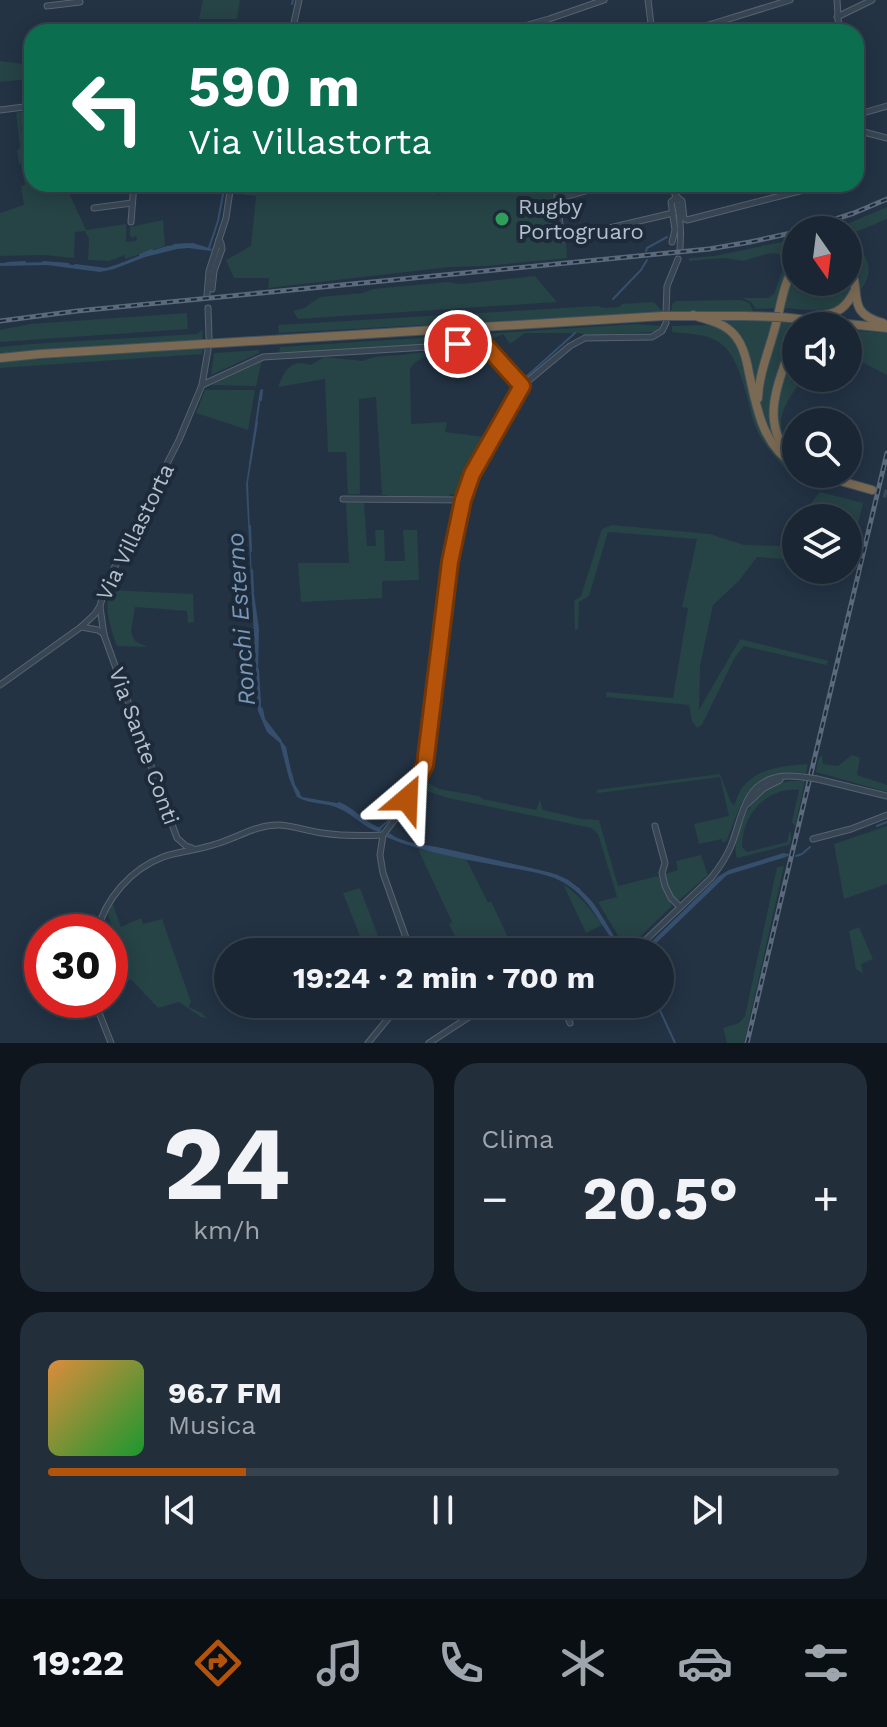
<!DOCTYPE html>
<html lang="it">
<meta charset="utf-8">
<style>
body{margin:0;font-family:"Work Sans",sans-serif;background:#232e3b;color:#f1f3f6;height:100vh;display:flex;flex-direction:column;font-size:30px;white-space:nowrap}
*{box-sizing:border-box;margin:0}
p{font-size:26px;color:#9fa5ac}
.icon{flex:none;width:44px;height:44px;fill:none;stroke:currentColor;stroke-width:2;stroke-linecap:round;stroke-linejoin:round}
.map{position:relative;height:1043px;overflow:hidden}
.panel{display:flex;flex-direction:column;gap:20px;padding:20px;background:#0e151c;flex:1}
.panel>*{flex:none}
.guide{position:absolute;left:24px;top:24px;width:840px;height:168px;border-radius:24px;box-shadow:0 4px 20px #0003,0 0 0 2px #38434e;background:#0b6e4f;color:#fff;overflow:hidden}
.needle{width:52px;rotate:166deg}
.buttons{position:absolute;left:782px;top:216px;display:grid;gap:16px}
.buttons a{display:grid;place-items:center;width:80px;height:80px;border-radius:50%;background:#1a2633;box-shadow:0 4px 20px #0003,0 0 0 2px #38434e;font-size:40px}
.speed{position:absolute;left:24px;top:914px;display:flex;gap:16px;font-size:40px;font-weight:700;text-align:center}
.speed>*{display:grid;place-content:center;width:104px;height:104px;border-radius:50%;background:#1a2633;box-shadow:0 4px 20px #0003,0 0 0 2px #38434e;line-height:1}
.speed .limit{border:12px solid #d22;background:#fff;color:#111}
.pin{position:absolute;display:grid;place-items:center;width:68px;height:68px;color:#fff;margin:-34px;border:4px solid #fff;border-radius:50%;box-shadow:0 2px 8px #0007}
.me{position:absolute;width:88px;margin:-44px;rotate:26deg;stroke-linejoin:round;filter:drop-shadow(0 0 6px #0008)}
.turn{display:flex;align-items:center;gap:28px;height:168px;padding:0 32px;font-size:36px}
.turn .icon{width:104px;height:104px;stroke-width:2.5}
.turn b{display:block;font-size:56px;line-height:68px}
.big{font-size:60px;font-weight:700;line-height:1.1}
.panel .card{flex:1;display:flex;flex-direction:column;justify-content:center;gap:12px;min-width:0;padding:0 28px;border-radius:24px;background:#232e3b}
.panel .dial{align-items:center;gap:0}
.dial b{font-size:104px;line-height:1}
.song{display:flex;align-items:center;gap:24px}
.cover{width:96px;height:96px;border-radius:12px;background:linear-gradient(135deg,hsl(30 70% 55%),hsl(130 70% 35%))}
.played{height:8px;border-radius:4px;background:linear-gradient(90deg,#b45309 25%,#38434e 25%)}
.keys{display:flex;justify-content:space-around;direction:ltr}
.heat{display:flex;justify-content:space-between;align-items:center;font-size:44px;direction:ltr}
.panel .tiles{flex:1;display:grid;gap:20px;grid-template-columns:1fr 1fr}
.card:last-child{grid-column:span 2}
.trip{position:absolute;left:214px;top:938px;width:460px;height:80px;border-radius:40px;background:#1a2633;box-shadow:0 4px 20px #0003,0 0 0 2px #38434e;font-weight:700;line-height:80px;text-align:center}
.tab-bar{display:flex;height:128px;justify-content:space-around;align-items:center;background:#0a0f14;color:#9fa5ac}
.tab-bar .icon{width:56px;height:56px}
.tab-bar .active{color:#b45309}
.tab-bar b{font-size:36px;color:#f1f3f6}
.map>svg:first-child{display:block}
</style>
<div class="map">
<svg width="887" height="1043" viewBox="0 0 887 1043">
<rect width="100%" height="100%" fill="#233344"/>
<g fill="#264345">
<polygon points="203,0 240,0 237,19 199,19"/>
<polygon points="0,61 32,65 32,94 29,79 0,82"/>
<polygon points="19,112 25,112 26,119 21,127 26,160 32,159 32,178 29,179 32,180 32,184 65,184 86,230 126,224 126,242 136,241 137,238 135,236 132,238 130,235 130,227 163,220 165,246 125,259 125,255 109,261 88,260 89,239 85,231 75,232 74,258 44,255 0,256 0,213 24,205 21,186 25,185 21,164 19,163 17,151 20,147 16,113"/>
<polygon points="233,184 423,184 426,189 439,195 474,184 552,184 560,244 566,242 567,258 486,266 450,267 268,288 269,278 234,278 226,260 251,246 256,196 232,193"/>
<polygon points="887,207 887,219 851,234 848,234 848,230 833,230"/>
<polygon points="796,239 796,241 792,242 791,248 785,255 770,253 743,261 723,258 689,261 689,258 714,256"/>
<path d="M848,242C871,253 875,273 859,292C859,286 860,278 858,272C852,257 848,262 848,242Z"/>
<polygon points="796,249 796,258 788,269 777,308 756,309 751,302 742,298 768,298 774,294 782,271"/>
<path d="M796,269V282H848V273C861,319 810,310 783,308Z"/>
<polygon points="535,276 557,302 298,319 293,311 304,308 320,297 363,293 373,289 447,282 461,284"/>
<polygon points="741,300 749,303 754,313 671,314 672,304 676,301"/>
<polygon points="654,302 663,312 279,333 278,325 597,306 604,308 619,307 622,304"/>
<polygon points="187,313 188,329 0,342 0,330 30,324"/>
<polygon points="718,320 773,321 756,387 744,347"/>
<polygon points="780,321 808,323 803,326 796,326 796,331 792,337 772,400 773,434 770,436 761,409 761,395"/>
<polygon points="637,324 661,326 655,332 585,335 580,333 525,333 510,344 503,334 487,341 279,354 280,347"/>
<path d="M707,325C723,329 731,334 740,349L760,431L780,460L796,471V474C786,471 784,467 777,459C767,448 759,437 754,423C746,398 740,351 715,340C702,333 686,334 672,332V326Z"/>
<polygon points="203,330 202,341 0,355 0,347 31,344 197,334"/>
<polygon points="848,330 887,333 887,375 848,355"/>
<path d="M796,344V378H803C792,395 774,415 784,436C787,445 794,450 796,458C760,427 784,381 796,344Z"/>
<polygon points="203,348 202,354 0,368 0,362"/>
<polygon points="259,350 259,353 211,375 214,353"/>
<path d="M430,352L431,353L414,363L410,369L411,424L447,422L445,432L486,437L465,470L458,495L449,494L450,496L446,497H388L389,495H382L376,397L359,399L360,494H348L346,452H328L325,379L278,387C285,369 291,359 311,365L324,357L363,361C376,355 388,356 402,355C411,354 420,352 430,352Z"/>
<polygon points="262,360 256,386 211,385"/>
<polygon points="205,390 255,390 248,430 196,413"/>
<polygon points="820,492 863,503 848,564 848,518 800,518"/>
<polygon points="346,503 364,503 367,546 376,546 375,530 384,530 385,561 405,561 403,530 417,530 419,580 382,581 382,598 301,602 298,563 349,563"/>
<polygon points="796,524 796,560 757,557 738,582 713,605 700,666 699,710 740,639 829,661 826,665 744,646 735,657 702,725 697,728 692,721 689,705 606,697 606,692 673,698 688,608 682,607 697,539 608,532 589,596 579,602 578,629 575,630 574,601 581,596 602,529 612,525 710,534 744,545 781,546"/>
<path d="M110,590L193,594L194,622L188,623L187,611L135,607L131,632L135,641L148,647L117,646C110,627 104,609 110,590Z"/>
<polygon points="822,754 823,764 838,766 852,755 860,758 857,775 887,785 887,792 816,772 818,760"/>
<path d="M808,764L806,773C750,768 744,796 727,840L723,843L722,839L699,844L694,824L729,816L720,777L598,793L596,790L720,774L730,800L734,806C736,801 738,793 742,788C758,767 784,766 808,764Z"/>
<polygon points="423,780 439,789 479,796 483,799 536,810 540,800 543,810 582,819 599,820 618,886 658,876 672,906 630,946 620,939 598,902 617,897 598,834 591,828 448,798 420,789"/>
<path d="M790,781H805L795,827L792,822L799,790C766,787 742,815 742,847L747,852L787,842L789,833L791,832V841L789,845L737,858C734,850 736,842 738,833C747,805 760,788 790,781Z"/>
<polygon points="887,826 887,884 844,899 834,844"/>
<polygon points="418,849 466,859 488,903 491,901 514,951 474,952 471,948 463,952 449,924 452,922"/>
<polygon points="701,855 708,875 678,901 669,890 665,874 678,870 676,861"/>
<polygon points="784,866 744,1043 727,1043 723,1028 739,1023 745,1016 777,867"/>
<path d="M563,884C580,896 591,909 602,925L586,933Z"/>
<polygon points="360,888 384,952 366,952 343,893"/>
<polygon points="112,902 121,927 141,918 143,924 162,919 191,1002 189,1007 202,1013 206,1018 201,1017 179,1002 158,1008 131,979 110,991 110,984 128,973 107,912"/>
<polygon points="859,927 873,959 861,964 863,974 856,969 849,931"/>
</g>
<g fill="#364f6d">
<polygon points="193,243 212,249 211,251 188,248 177,249 145,257 114,269 100,272 47,265 0,266 0,263 55,262 85,267 106,269 151,251 167,246"/>
<path d="M260,390H262L248,483L252,580L259,629L258,672L260,701L264,719L286,747L294,785L302,797L342,804L353,810L369,824L382,830L379,832C364,828 354,815 340,809C327,802 311,805 297,797L289,778L280,743L267,732L258,711L246,485Z"/>
<path d="M389,833C404,844 424,844 442,848C478,856 515,864 552,873C569,881 587,892 598,910C610,929 611,936 629,952H623C602,931 594,903 569,886C551,873 526,871 505,867C465,859 424,853 386,837Z"/>
<polygon points="784,854 788,855 786,857 727,875 647,952 641,952 719,876 729,870"/>
</g>
<g fill="none" stroke-linecap="round" stroke-linejoin="round">
<g stroke="#364f6d" stroke-width="2">
<polyline points="292,4 293,0"/>
<polyline points="174,245 188,244"/>
<polyline points="209,248 218,221 225,184"/>
<polyline points="646,251 647,248 667,237"/>
<polyline points="140,255 152,250"/>
<polyline points="43,262 68,264"/>
<polyline points="7,263 25,262"/>
<polyline points="75,265 106,269 116,266"/>
<polyline points="613,299 641,270 647,260"/>
<polyline points="527,376 575,333"/>
<polyline points="261,400 262,390"/>
<polyline points="499,422 511,398"/>
<polyline points="250,464 257,422"/>
<polyline points="460,495 469,469 484,443"/>
<polyline points="250,526 251,551"/>
<polyline points="252,570 253,591"/>
<polyline points="258,669 260,703"/>
<polyline points="262,709 264,719 281,741"/>
<polyline points="291,773 294,785 299,793"/>
<path d="M339,803C354,809 364,823 380,829"/>
<polyline points="877,826 887,822"/>
<polyline points="380,828 388,821 422,759 441,597"/>
<polyline points="796,856 802,854 810,847"/>
<polyline points="736,869 784,854 788,855"/>
<polyline points="555,875 568,881 580,890"/>
<polyline points="603,920 612,935"/>
<polyline points="657,1004 675,1043"/>
</g>
<polyline stroke="#394859" stroke-width="8" stroke-dasharray="8 4" stroke-linecap="butt" points="872,490 887,494"/>
<g stroke="#566371" stroke-width="7">
<g id="minor">
<polyline points="648,0 652,32"/>
<polyline points="837,0 839,32"/>
<polyline points="47,6 80,2 79,0"/>
<polyline points="837,17 872,0"/>
<polyline points="292,32 299,0"/>
<polyline points="504,32 549,19 604,0"/>
<polyline points="686,32 790,0"/>
<polyline points="815,32 837,25"/>
<polyline points="0,110 32,106"/>
<polyline points="856,115 887,106"/>
<polyline points="856,130 887,138"/>
<polyline points="475,184 476,187"/>
<polyline points="556,184 561,235 563,239 673,213"/>
<path d="M672,184C679,204 682,227 680,249"/>
<polyline points="677,197 682,201 684,218 687,220 827,184"/>
<polyline points="557,199 611,184"/>
<polyline points="94,208 132,203"/>
<polyline points="131,222 134,184"/>
<polyline points="672,242 675,230 671,202 677,197"/>
<polyline points="212,289 214,271 222,249 221,243 219,240"/>
<polyline points="207,295 209,271 226,218 231,184"/>
<polyline points="208,308 209,337"/>
<polyline points="666,312 667,286 678,259"/>
<polyline points="202,385 263,357 477,344 487,347 522,386"/>
<polyline points="343,499 463,500"/>
<polyline points="100,607 104,635 177,838 186,846 192,848"/>
<polyline points="81,627 98,630 104,634"/>
<polyline points="0,685 81,627 95,614 100,606 106,584 179,440 202,385 208,350"/>
<polyline points="817,779 887,796"/>
<polyline points="747,804 764,788 780,780"/>
<polyline points="655,826 665,863 662,873 665,886 671,898 680,907"/>
<polyline points="813,839 851,829 887,815"/>
<path d="M97,932C105,899 131,869 163,857C180,851 199,850 216,844C237,838 257,824 280,825C294,826 308,831 322,833C342,836 362,836 383,835"/>
<polyline points="411,952 383,873 380,855 383,835 399,814 425,765 450,562 463,500 472,474 522,386 570,346 585,338 652,337 662,331 666,323"/>
<path d="M633,952L711,878C719,868 726,858 731,846C742,819 743,784 778,777C786,775 795,776 803,777"/>
<polyline points="94,1000 111,1043"/>
<polyline points="562,1004 570,1023"/>
<polyline points="602,1004 609,1015"/>
<polyline points="368,1043 400,1004"/>
<polyline points="429,1043 489,1004"/>
</g>
</g>
<g stroke="#43505e" stroke-width="10">
<g id="highway">
<path d="M848,264C864,289 843,313 883,323"/>
<path d="M693,315C704,319 718,321 728,329C742,339 746,357 749,373C757,409 762,445 796,466"/>
<path d="M820,315C838,315 847,306 855,290"/>
<polyline points="671,316 744,316"/>
<polyline points="780,317 887,328"/>
<polyline points="0,358 40,354 663,316"/>
<path d="M758,398C759,373 770,348 776,324C781,304 784,281 796,264"/>
<path d="M790,457C759,420 779,383 792,343L796,337"/>
<polyline points="816,474 872,490"/>
</g>
</g>
<use href="#minor" stroke="#384553" stroke-width="5"/>
<use href="#highway" stroke="#7a6a54" stroke-width="8"/>
<g stroke="#5a697b" stroke-width="5">
<g id="rail">
<polyline points="802,230 854,213 887,199"/>
<polyline points="0,321 77,311 709,249 750,242 796,232"/>
<polyline points="747,1043 887,453"/>
</g>
</g>
<use href="#rail" stroke="#1d2a39" stroke-width="2" stroke-dasharray="6" stroke-linecap="butt"/>
<g stroke="#566371" stroke-width="7" stroke-linecap="butt">
<polyline id="minor-bridge" points="803,777 817,779"/>
</g>
<g stroke="#43505e" stroke-width="10" stroke-linecap="butt">
<g id="highway-bridge">
<polyline points="663,316 671,316"/>
<polyline points="744,316 780,317"/>
</g>
</g>
<use href="#minor-bridge" stroke="#384553" stroke-width="5"/>
<use href="#highway-bridge" stroke="#7a6a54" stroke-width="8"/>
</g>
<g fill="none" stroke-linecap="round" stroke-linejoin="round">
<g stroke="#753606" stroke-width="20">
<polyline id="route" points="407,799 425,765 450,562 463,500 472,474 522,386 487,347 477,344 458,344"/>
</g>
<use href="#route" stroke="#b45309" stroke-width="14"/>
</g>
<circle fill="#2e9e5b" stroke="#1d2a39" stroke-width="3" cx="502" cy="219" r="8"/>
<g text-anchor="middle" dominant-baseline="central" stroke-width="8" stroke-linejoin="round" paint-order="stroke">
<g font-size="22" fill="#b5c0cd" stroke="#1d2a39" text-anchor="start">
<text x="518" y="206">Rugby<tspan x="518" dy="25">Portogruaro</tspan></text>
</g>
<g font-size="22" fill="#b5c0cd" stroke="#1d2a39">
<text transform="translate(135 532) rotate(-64)">Via Villastorta</text>
<text transform="translate(144 746) rotate(70)">Via Sante Conti</text>
</g>
<g font-size="24" font-style="italic" fill="#7a98b8" stroke="#1d2a39">
<text transform="translate(241 619) rotate(-94)">Ronchi Esterno</text>
</g>
</g>
</svg>
<div class="buttons">
<a><svg class="needle" viewBox="-14 -14 28 28"><path d="M0-13l5 13h-10z" fill="#e53935"/><path d="M0 13l5-13h-10z" fill="#9fa5ac"/></svg></a>
<a><svg class="icon" aria-label="sound" viewBox="0 0 24 24"><path d="M4 9h4l5-4v14l-5-4H4zM17 9q2 3 0 6"/></svg></a>
<a><svg class="icon" aria-label="search" viewBox="0 0 24 24"><circle cx="10" cy="10" r="6"/><path d="M15 15l6 6"/></svg></a>
<a><svg class="icon" aria-label="layers" viewBox="0 0 24 24"><path d="M12 4l9 5-9 5-9-5zM3 14l9 5 9-5"/></svg></a>
</div>
<div class="speed"><div class="limit">30</div></div>
<div class="pin" style="left:458px;top:344px;background:#d93025"><svg class="icon" aria-label="arrive" viewBox="0 0 24 24"><path d="M6 21V4h12l-3 4 3 4H6"/></svg></div>
<svg class="me" style="left:407px;top:799px" viewBox="-20 -20 40 40"><path d="M0-17L14 15 0 8-14 15z" fill="#b45309" stroke="#fff" stroke-width="4"/></svg>
<div class="trip">19:24 · 2 min · 700 m</div>
<div class="guide">
<div class="turn"><svg class="icon" aria-label="left" viewBox="0 0 24 24"><path d="M17 20v-9H6M10 6l-5 5 5 5"/></svg><div><b>590 m</b>Via Villastorta</div></div>
</div>
</div>
<section class="panel">
<div class="tiles">
<div class="card dial"><b>24</b><p>km/h</p></div>
<div class="card"><p>Clima</p>
<div class="heat"><a>−</a><b class="big">20.5°</b><a>+</a></div>
</div>
<div class="card">
<div class="song"><i class="cover"></i><div><b>96.7 FM</b><p>Musica</p></div></div>
<div class="played"></div>
<div class="keys"><svg class="icon" aria-label="previous" viewBox="0 0 24 24"><path d="M18 5L8 12l10 7zM5 5v14"/></svg><svg class="icon" aria-label="pause" viewBox="0 0 24 24"><path d="M8 5v14M16 5v14"/></svg><svg class="icon" aria-label="next" viewBox="0 0 24 24"><path d="M6 5l10 7-10 7zM19 5v14"/></svg></div>
</div>
</div>
</section>
<nav class="tab-bar">
<b>19:22</b>
<svg class="icon active" aria-label="directions" viewBox="0 0 24 24"><path d="M12 3l9 9-9 9-9-9zM9 14v-3h6M13 9l2 2-2 2"/></svg>
<svg class="icon" aria-label="music" viewBox="0 0 24 24"><path d="M9 18V5l10-2v13"/><circle cx="6" cy="18" r="3"/><circle cx="16" cy="16" r="3"/></svg>
<svg class="icon" aria-label="phone" viewBox="0 0 24 24"><path d="M5 4h4l2 5-3 2q2 4 5 5l2-3 5 2v4C11 20 4 13 5 4z"/></svg>
<svg class="icon" aria-label="climate" viewBox="0 0 24 24"><path d="M12 3v18M4 7l16 10M4 17L20 7"/></svg>
<svg class="icon" aria-label="car" viewBox="0 0 24 24"><path d="M5 17H2v-5l4-1 3-4h7l3 4 3 1v5h-3M9 17h6M6 11h13"/><circle cx="7" cy="17" r="2"/><circle cx="17" cy="17" r="2"/></svg>
<svg class="icon" aria-label="filters" viewBox="0 0 24 24"><path d="M4 7h16M4 17h16"/><circle cx="9" cy="7" r="2"/><circle cx="15" cy="17" r="2"/></svg>
</nav>
